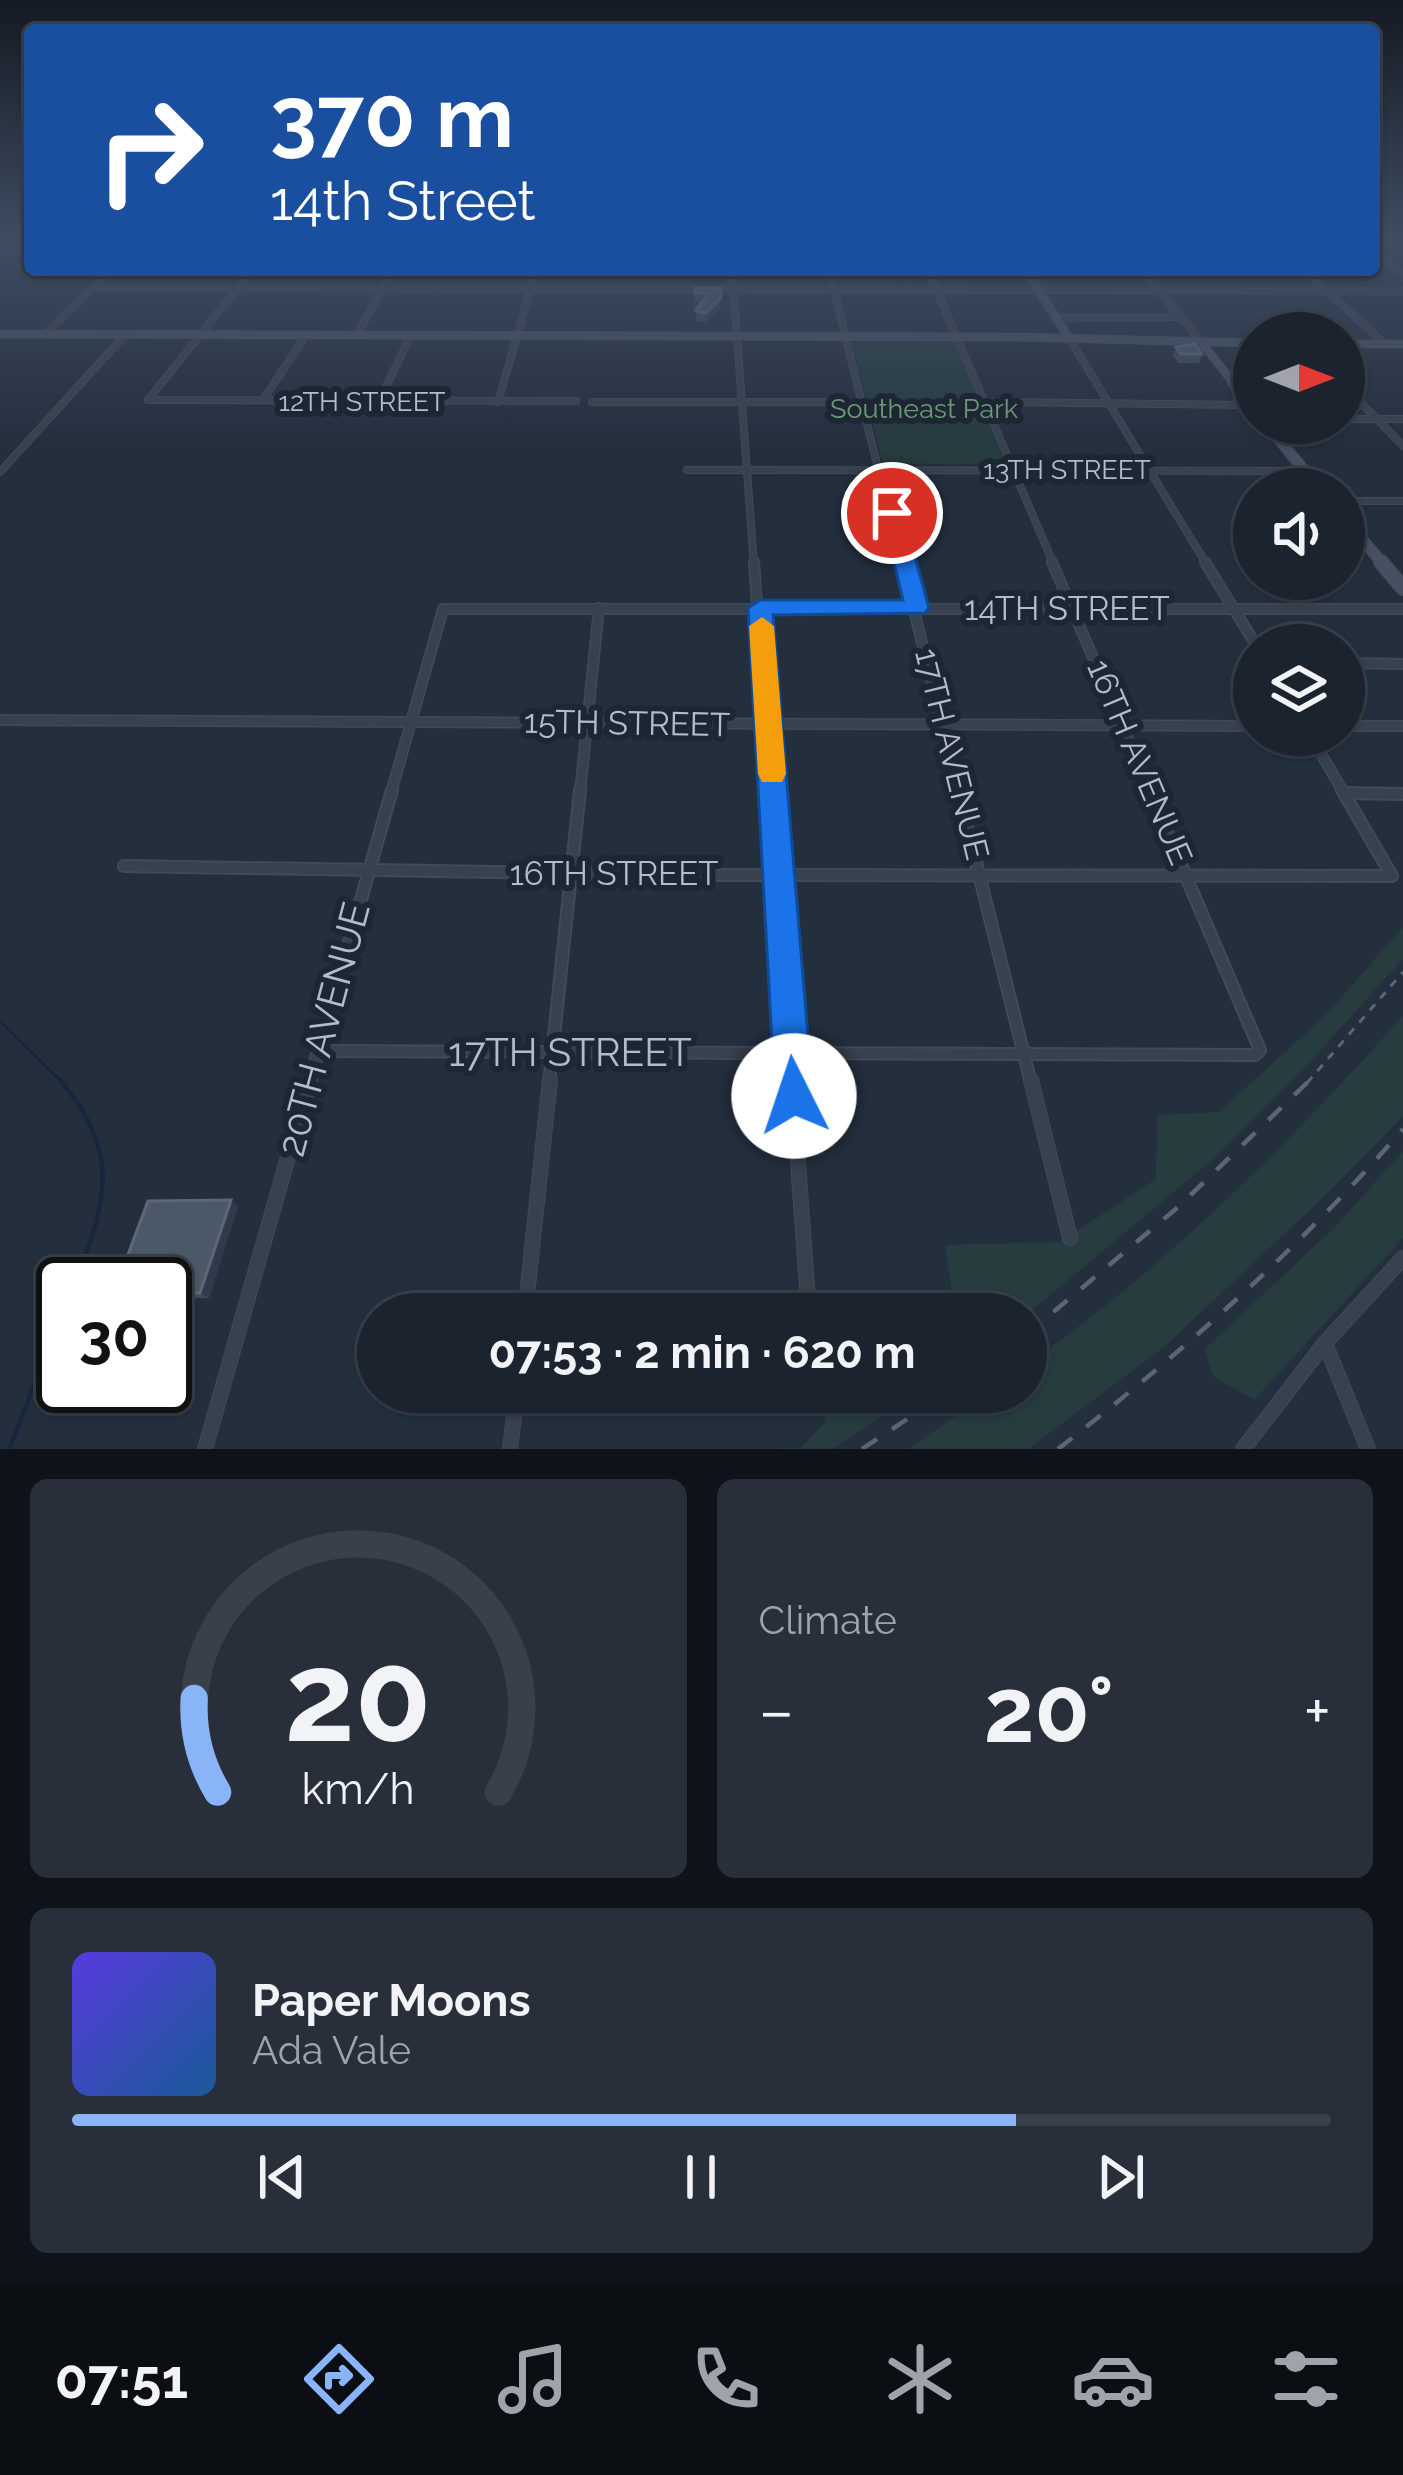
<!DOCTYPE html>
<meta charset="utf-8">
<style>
body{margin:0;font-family:Raleway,sans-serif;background:#282f3a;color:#f1f3f6;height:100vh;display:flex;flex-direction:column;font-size:45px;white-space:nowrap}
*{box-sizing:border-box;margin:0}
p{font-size:39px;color:#a0a4aa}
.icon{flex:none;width:66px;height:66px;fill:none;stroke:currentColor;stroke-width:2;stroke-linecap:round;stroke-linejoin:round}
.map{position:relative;height:1449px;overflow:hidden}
.side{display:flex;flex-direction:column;gap:30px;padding:30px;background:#0f1319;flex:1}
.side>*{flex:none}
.hud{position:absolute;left:24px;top:24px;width:1356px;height:252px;border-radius:12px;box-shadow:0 3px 9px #0004,0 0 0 3px #39404a;background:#1a4fa0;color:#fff;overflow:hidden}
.needle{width:78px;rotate:90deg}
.buttons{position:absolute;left:1233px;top:312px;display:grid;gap:24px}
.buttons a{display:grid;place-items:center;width:132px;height:132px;border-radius:50%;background:#1b232e;box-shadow:0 3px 9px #0004,0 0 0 3px #39404a;font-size:60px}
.speed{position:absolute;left:36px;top:1257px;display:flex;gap:24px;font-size:60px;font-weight:700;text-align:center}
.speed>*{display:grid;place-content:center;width:156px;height:156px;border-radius:50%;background:#1b232e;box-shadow:0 3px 9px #0004,0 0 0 3px #39404a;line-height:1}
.speed .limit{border:6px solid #111;border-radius:18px;background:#fff;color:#111}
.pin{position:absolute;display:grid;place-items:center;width:102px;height:102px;color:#fff;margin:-51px;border:6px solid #fff;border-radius:50%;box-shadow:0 3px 12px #0007}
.me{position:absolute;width:132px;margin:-66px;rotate:356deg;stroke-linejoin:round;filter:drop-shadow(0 0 9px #0008)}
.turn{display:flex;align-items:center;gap:42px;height:252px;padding:0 48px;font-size:54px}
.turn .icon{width:156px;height:156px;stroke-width:2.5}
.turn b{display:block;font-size:84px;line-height:102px}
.big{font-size:90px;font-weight:700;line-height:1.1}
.side .widget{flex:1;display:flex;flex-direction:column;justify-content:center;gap:18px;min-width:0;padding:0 42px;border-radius:18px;background:#282f3a}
.side .dial{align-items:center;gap:0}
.dial svg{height:312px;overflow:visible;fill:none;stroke:#39404a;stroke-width:7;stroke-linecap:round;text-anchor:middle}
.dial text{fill:#f1f3f6;stroke:none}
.song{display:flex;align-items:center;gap:36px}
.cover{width:144px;height:144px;border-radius:18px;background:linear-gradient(135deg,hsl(250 70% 55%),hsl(210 70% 35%))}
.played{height:12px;border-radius:6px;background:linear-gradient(90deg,#8ab4f8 75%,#39404a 75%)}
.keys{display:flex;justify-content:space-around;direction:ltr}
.heat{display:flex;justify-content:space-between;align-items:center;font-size:66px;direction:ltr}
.side .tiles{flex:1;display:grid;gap:30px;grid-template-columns:1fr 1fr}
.widget:last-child{grid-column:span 2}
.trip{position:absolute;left:357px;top:1293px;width:690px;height:120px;border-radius:60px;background:#1b232e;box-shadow:0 3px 9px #0004,0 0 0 3px #39404a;font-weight:700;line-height:120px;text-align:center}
.menu{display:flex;height:192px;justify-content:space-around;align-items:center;background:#0b0e12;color:#a0a4aa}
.menu .icon{width:84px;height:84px}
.menu .on{color:#8ab4f8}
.menu b{font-size:54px;color:#f1f3f6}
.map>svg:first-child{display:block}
</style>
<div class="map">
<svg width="1403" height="1449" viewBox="0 0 1403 1449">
<rect width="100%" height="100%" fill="#242f3e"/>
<g fill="#263c3f">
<polygon points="855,340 955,341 1006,465 883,463 852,342"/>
<polygon points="1403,927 1403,959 1310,1062 1211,1161 1036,1307 1026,1314 955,1314 945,1245 1060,1242 1156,1179 1157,1115 1219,1112 1326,1015"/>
<path d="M1403,1016V1116L1330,1191L1163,1348L1028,1449H909L989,1392H1026V1366C1166,1266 1289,1144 1403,1016Z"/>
<polygon points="1403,1151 1403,1238 1254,1400 1213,1376 1205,1349 1335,1227"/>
<polygon points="822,1392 918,1392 832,1449 769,1449 801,1448 825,1422"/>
</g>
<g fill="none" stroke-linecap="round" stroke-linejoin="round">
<polyline stroke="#17263c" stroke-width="3" points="0,1021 63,1083"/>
<g stroke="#17263c" stroke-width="4.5">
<path d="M60,1080C122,1154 107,1202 74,1284"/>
<polyline points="9,1449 63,1312"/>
</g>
<g stroke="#414a57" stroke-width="8">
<g id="minor-far3">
<polyline points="1374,246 1403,246"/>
<polyline points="1374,252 1403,274"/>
<polyline points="732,270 754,565"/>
<polyline points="829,270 902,565"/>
<polyline points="928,270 1054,565"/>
<polyline points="1304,270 1385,344"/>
<polyline points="92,288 1403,291"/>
<polyline points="1056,318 1180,317"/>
<polyline points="45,334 111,270"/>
<polyline points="357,335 392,270"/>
<polyline points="1069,338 1207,565"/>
<polyline points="1344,385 1403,446"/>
<polyline points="148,400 576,401"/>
<polyline points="148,400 252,270"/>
<polyline points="263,400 306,335"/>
<polyline points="379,401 411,335"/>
<polyline points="498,402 536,270"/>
<polyline points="592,402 864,402"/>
<polyline points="985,402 1250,405"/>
<polyline points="1344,419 1403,419"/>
<polyline points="687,470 1304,471"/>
<polyline points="0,472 125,335"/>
<polyline points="1344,501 1403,501"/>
</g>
</g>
<g stroke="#414a57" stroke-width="12">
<g id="minor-far2">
<polyline points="754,562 771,793"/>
<polyline points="902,562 959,793"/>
<polyline points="1052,562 1151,793"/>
<polyline points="1205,562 1256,645"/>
<polyline points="1344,663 1403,664"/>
<polyline points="0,720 1254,726"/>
<polyline points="1344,726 1403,726"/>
<polyline points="1310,735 1344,793"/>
<polyline points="391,793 443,609 1403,609"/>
<polyline points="580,793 599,608"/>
<polyline points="1344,793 1352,793"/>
</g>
</g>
<g stroke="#414a57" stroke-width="14">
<g id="minor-far1">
<polyline points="770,790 792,1083"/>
<polyline points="958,790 1031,1083"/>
<polyline points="1344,793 1403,794"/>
<polyline points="124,866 677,875 1392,876 1342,790"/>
<polyline points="318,1051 1255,1055 1260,1050 1149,790"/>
<polyline points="309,1083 392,790"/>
<polyline points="549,1083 580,790"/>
</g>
</g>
<g stroke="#414a57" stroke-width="16">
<g id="minor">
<polyline points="792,1080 809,1314"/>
<polyline points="1031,1080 1070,1238"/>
<polyline points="525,1314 550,1080"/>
<polyline points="1325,1343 1368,1449"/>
<polyline points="815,1392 816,1408"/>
<polyline points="205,1449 310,1080"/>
<polyline points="510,1449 517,1392"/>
<polyline points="1243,1449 1325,1343 1403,1258"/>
</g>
</g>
<g stroke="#414a57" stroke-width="9">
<polyline id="tertiary" points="1142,270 1202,343"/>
</g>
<g stroke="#414a57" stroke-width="9">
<g id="secondary-far2">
<polyline points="1026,270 1069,338"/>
<polyline points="0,334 1011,337 1254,343"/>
<polyline points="1202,343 1235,385"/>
<polyline points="1344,344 1403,344"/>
</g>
</g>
<g stroke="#414a57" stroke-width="12">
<g id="secondary-far1">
<polyline points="1233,382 1254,409"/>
<polyline points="1266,423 1319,489"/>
<polyline points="1344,518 1384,565"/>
</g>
</g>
<g stroke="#414a57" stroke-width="16">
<polyline id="secondary" points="1381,562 1403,588"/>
</g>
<use href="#minor-far3" stroke="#38414e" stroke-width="6"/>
<use href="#minor-far2" stroke="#38414e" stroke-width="9"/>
<use href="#minor-far1" stroke="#38414e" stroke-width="10"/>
<use href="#minor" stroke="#38414e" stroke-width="14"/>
<use href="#tertiary" stroke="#38414e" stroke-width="8"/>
<use href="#secondary-far2" stroke="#465061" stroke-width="8"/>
<use href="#secondary-far1" stroke="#465061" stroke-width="10"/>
<use href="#secondary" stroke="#465061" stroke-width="14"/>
<polyline stroke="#5a6575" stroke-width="3" stroke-dasharray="8 8" stroke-linecap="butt" points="1307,1083 1403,972"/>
<g stroke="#5a6575" stroke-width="4.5" stroke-dasharray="18 18" stroke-linecap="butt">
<polyline points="1026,1335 1177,1208 1310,1080"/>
<polyline points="862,1449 948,1392"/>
<path d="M1058,1449C1183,1352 1299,1249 1403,1129"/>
</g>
</g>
<g fill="#3f4b5c">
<polygon points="695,288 721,288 721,308 706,323 696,321 697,307 701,302 695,302"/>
<polygon points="1176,347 1202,354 1199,363 1178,363 1173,355"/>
<polygon points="238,1206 209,1298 165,1298 165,1284"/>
</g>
<g fill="#2f3b4b">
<polygon points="721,298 721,308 706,323 706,313"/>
<polygon points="231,1200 238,1206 209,1298 200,1293"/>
</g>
<g fill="#4b5868" stroke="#5c6777" stroke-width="3">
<polygon points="695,288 721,288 721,298 706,313 696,311 700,307 697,307 711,293 695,293"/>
<polygon points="1195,344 1202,354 1181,354 1176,347"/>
<polygon points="231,1200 200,1293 165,1293 165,1284 117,1284 148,1201"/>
</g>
<linearGradient id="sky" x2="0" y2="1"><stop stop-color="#141a22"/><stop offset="0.54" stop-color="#3f4d63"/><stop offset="1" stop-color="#3f4d63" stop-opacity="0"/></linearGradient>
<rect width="1403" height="445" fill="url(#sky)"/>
<polygon fill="#1a73e8" stroke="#114b97" stroke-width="3" points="892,506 903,513 929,608 925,613 773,615 813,1096 807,1109 794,1115 781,1109 775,1096 748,608 760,600 903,600 882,513"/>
<polygon fill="#f59e0b" points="762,617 774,626 786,774 782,782 762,782 758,774 749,626"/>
<g text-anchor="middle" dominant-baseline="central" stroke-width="12" stroke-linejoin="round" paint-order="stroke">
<g font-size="27" fill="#b4bcc9" stroke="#1d2633">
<text x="362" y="401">12TH STREET</text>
<text x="1067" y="469">13TH STREET</text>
</g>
<g font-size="27" fill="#6b9a76" stroke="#1d2633">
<text x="924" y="408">Southeast Park</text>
</g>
<g font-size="33" fill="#b4bcc9" stroke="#1d2633">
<text x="1067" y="608">14TH STREET</text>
<text transform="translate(627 723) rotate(1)">15TH STREET</text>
<text transform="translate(952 754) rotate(76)">17TH AVENUE</text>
<text transform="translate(1140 762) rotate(67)">16TH AVENUE</text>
<text x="614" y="873">16TH STREET</text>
</g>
<g font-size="39" fill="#b4bcc9" stroke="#1d2633">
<text transform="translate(323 1029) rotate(-75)">20TH AVENUE</text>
<text x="570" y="1052">17TH STREET</text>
</g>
</g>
</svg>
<div class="buttons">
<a><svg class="needle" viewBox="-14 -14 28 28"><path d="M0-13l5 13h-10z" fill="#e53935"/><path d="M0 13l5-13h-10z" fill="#a0a4aa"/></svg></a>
<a><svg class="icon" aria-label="sound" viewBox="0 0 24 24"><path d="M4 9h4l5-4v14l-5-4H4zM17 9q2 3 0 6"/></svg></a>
<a><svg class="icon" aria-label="layers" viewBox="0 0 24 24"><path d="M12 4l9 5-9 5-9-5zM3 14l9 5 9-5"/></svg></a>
</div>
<div class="speed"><div class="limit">30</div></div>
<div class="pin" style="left:892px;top:513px;background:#d93025"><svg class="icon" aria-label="arrive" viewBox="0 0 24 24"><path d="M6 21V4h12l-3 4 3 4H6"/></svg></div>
<svg class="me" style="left:794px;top:1096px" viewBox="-20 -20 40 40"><circle r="19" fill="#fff"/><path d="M0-13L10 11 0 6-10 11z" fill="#1a73e8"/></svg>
<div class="trip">07:53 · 2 min · 620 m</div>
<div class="hud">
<div class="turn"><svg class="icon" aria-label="right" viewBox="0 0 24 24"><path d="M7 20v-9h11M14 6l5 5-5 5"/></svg><div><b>370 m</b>14th Street</div></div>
</div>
</div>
<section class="side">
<div class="tiles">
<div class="widget dial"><svg viewBox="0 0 100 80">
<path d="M14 69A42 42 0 1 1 86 69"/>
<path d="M14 69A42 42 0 0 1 8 45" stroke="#8ab4f8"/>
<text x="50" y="56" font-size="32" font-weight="700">20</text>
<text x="50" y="72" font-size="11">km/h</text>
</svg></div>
<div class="widget"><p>Climate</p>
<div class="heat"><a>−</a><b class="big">20°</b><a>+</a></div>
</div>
<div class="widget">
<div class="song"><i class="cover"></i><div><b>Paper Moons</b><p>Ada Vale</p></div></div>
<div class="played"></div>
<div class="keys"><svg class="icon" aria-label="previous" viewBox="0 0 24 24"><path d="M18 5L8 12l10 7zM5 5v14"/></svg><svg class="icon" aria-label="pause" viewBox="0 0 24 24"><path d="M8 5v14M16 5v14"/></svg><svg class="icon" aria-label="next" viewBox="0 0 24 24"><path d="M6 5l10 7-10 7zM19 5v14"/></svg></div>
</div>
</div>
</section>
<nav class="menu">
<b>07:51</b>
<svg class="icon on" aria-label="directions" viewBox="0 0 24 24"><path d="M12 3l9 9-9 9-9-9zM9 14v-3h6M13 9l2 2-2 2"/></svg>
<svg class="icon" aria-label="music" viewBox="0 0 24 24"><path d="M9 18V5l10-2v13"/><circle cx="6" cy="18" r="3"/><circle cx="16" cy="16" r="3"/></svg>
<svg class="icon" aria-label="phone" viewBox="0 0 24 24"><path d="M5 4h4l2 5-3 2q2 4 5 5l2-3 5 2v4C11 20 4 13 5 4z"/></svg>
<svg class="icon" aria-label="climate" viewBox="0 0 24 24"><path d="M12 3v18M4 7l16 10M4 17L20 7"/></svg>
<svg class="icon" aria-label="car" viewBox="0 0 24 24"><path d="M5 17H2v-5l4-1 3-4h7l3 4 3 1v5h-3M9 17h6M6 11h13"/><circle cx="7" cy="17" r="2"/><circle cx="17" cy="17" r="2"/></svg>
<svg class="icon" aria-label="filters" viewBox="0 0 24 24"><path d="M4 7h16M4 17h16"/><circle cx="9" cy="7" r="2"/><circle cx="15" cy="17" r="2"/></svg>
</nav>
